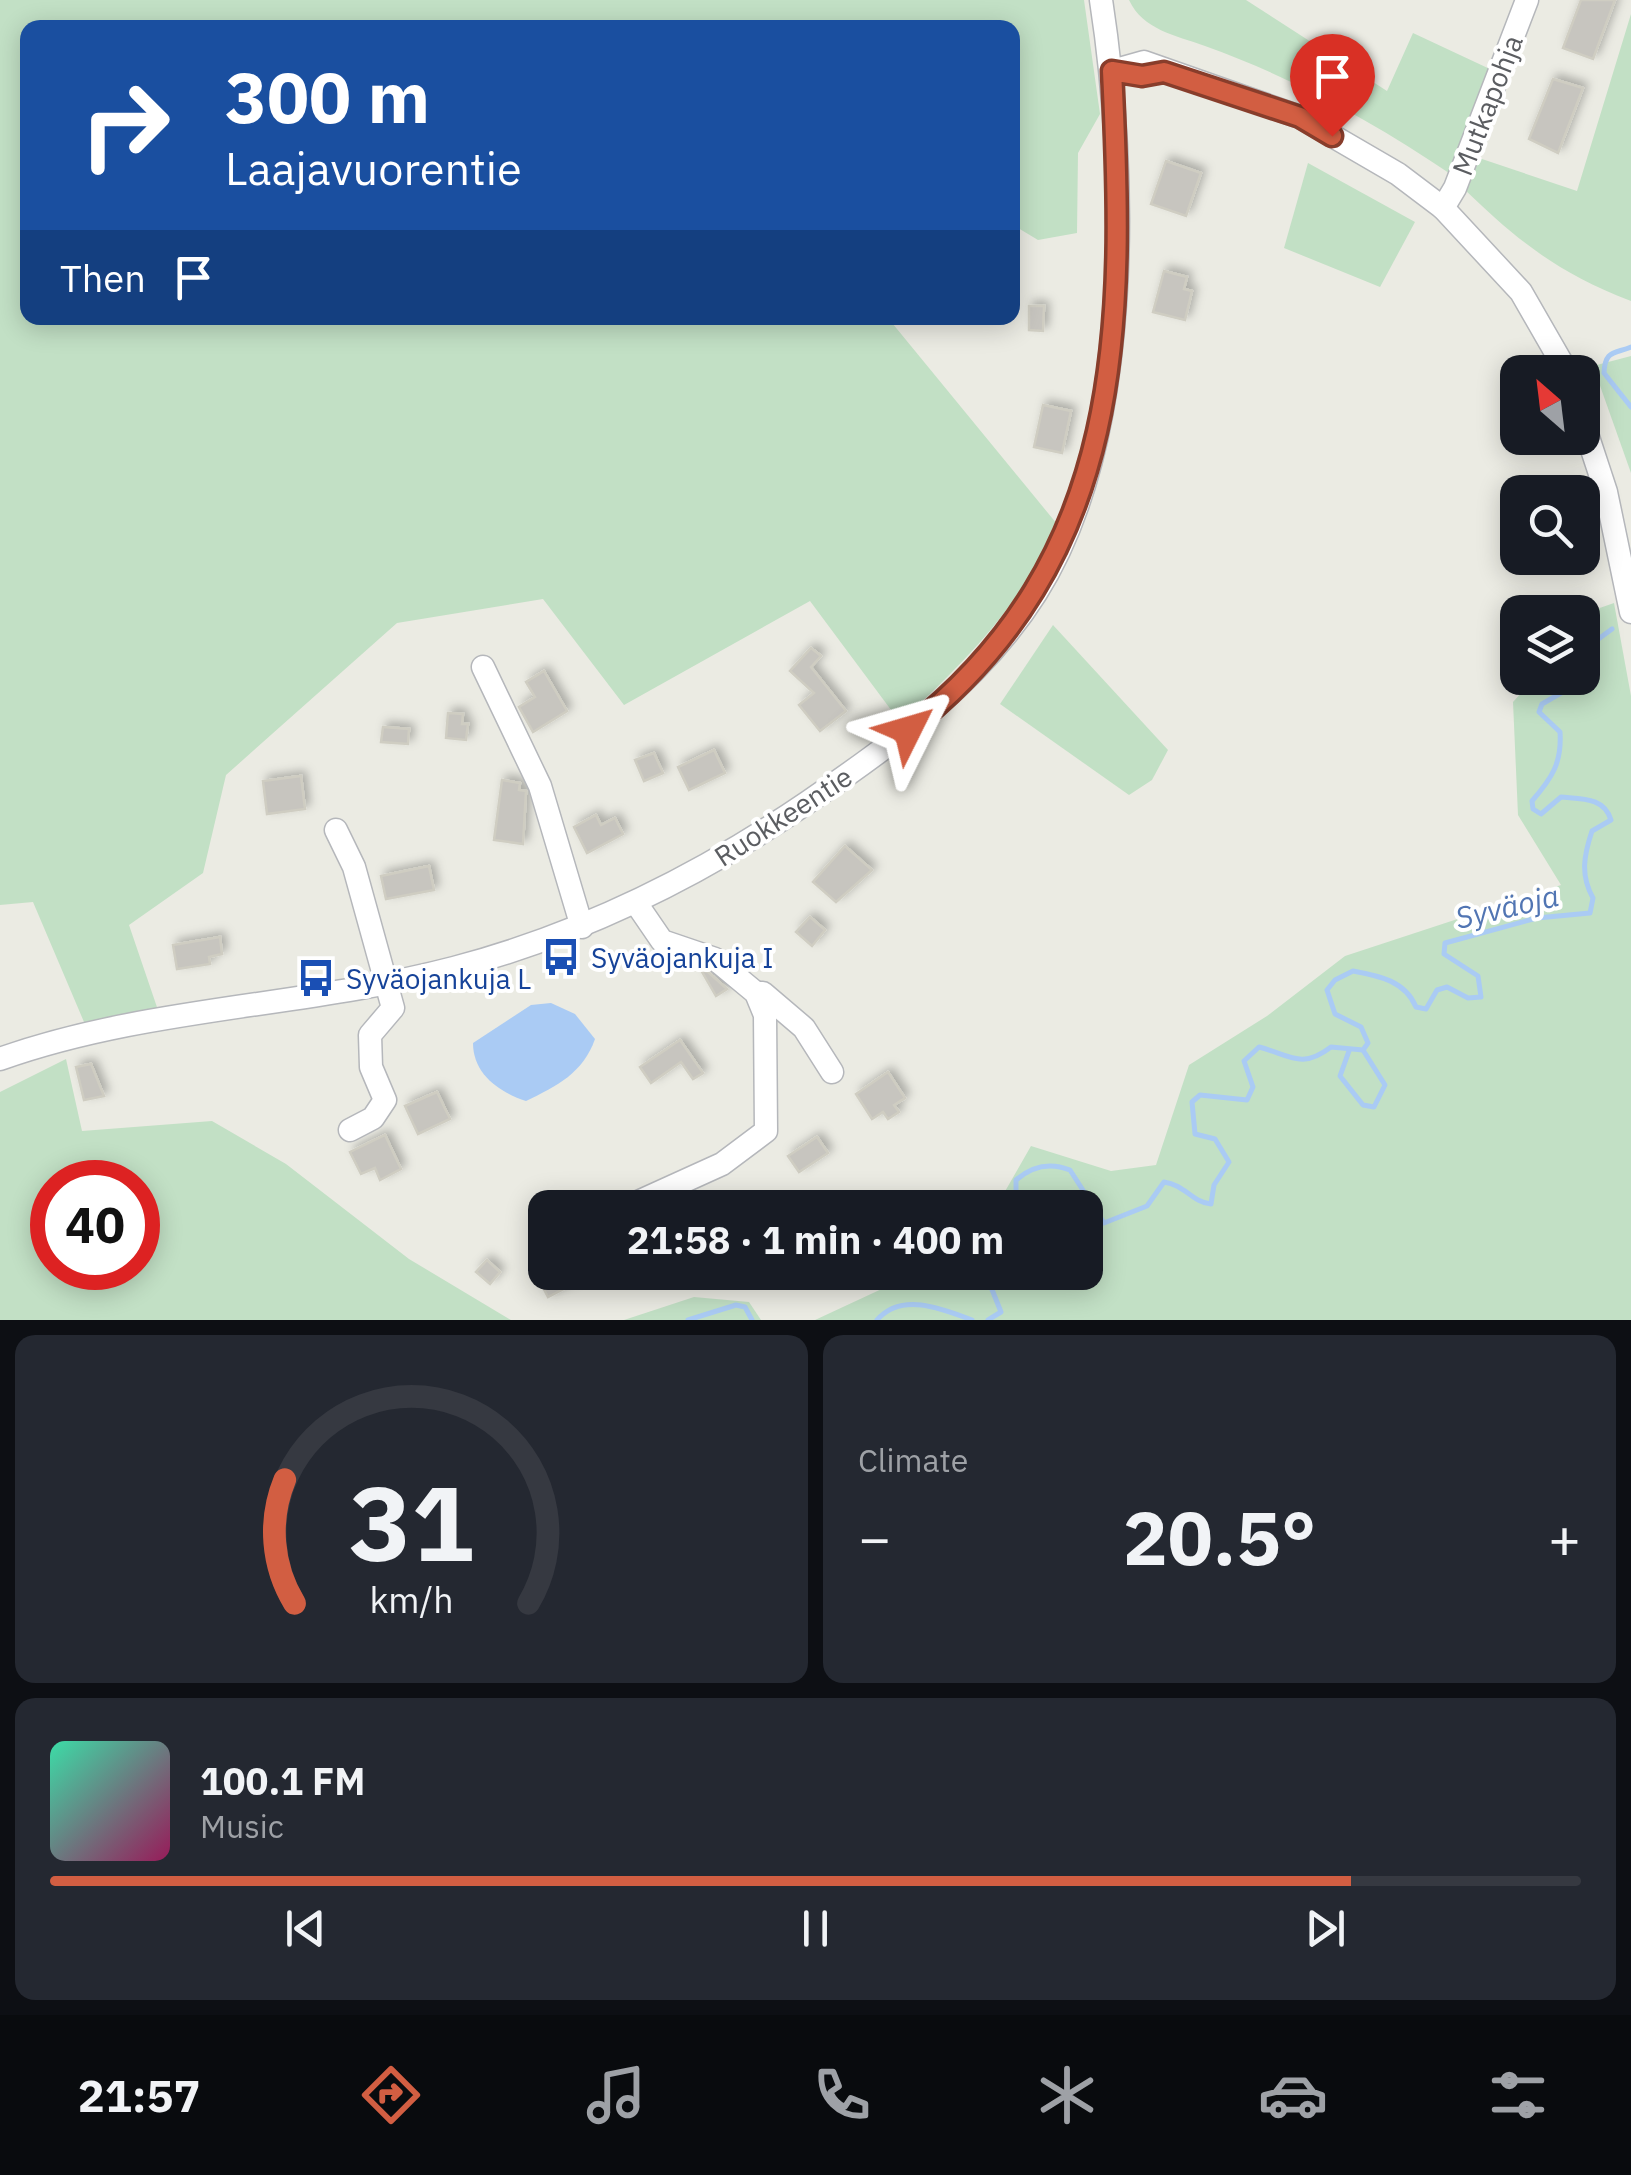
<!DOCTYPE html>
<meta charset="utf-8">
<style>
body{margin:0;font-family:"IBM Plex Sans",sans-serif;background:#242831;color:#f1f3f6;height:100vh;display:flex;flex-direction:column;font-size:38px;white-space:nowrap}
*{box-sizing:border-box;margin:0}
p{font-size:32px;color:#9ea1a6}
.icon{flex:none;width:55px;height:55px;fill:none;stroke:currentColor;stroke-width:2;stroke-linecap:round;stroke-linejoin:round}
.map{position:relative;height:1320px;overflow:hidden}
.details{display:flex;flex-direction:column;gap:15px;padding:15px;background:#0d0f14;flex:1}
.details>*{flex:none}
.guide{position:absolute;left:20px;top:20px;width:1000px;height:305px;border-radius:20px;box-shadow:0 5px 25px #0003;background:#1a4fa0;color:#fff;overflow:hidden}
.needle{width:65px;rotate:332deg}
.controls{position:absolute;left:1500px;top:355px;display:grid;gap:20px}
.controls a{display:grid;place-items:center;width:100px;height:100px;border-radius:20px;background:#171b24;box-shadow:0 5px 25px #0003;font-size:50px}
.speed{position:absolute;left:30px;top:1160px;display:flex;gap:20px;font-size:50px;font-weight:700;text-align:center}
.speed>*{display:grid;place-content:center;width:130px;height:130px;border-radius:50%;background:#171b24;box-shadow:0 5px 25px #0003;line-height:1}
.speed .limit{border:15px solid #d22;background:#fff;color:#111}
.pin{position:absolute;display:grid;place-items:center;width:85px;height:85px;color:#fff;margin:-102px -42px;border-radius:50% 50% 50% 0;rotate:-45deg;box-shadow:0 0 10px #0007}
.pin .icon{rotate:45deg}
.me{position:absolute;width:110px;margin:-55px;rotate:50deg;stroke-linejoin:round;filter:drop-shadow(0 0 8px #0008)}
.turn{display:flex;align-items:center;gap:35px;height:210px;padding:0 40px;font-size:45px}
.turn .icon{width:130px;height:130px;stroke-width:2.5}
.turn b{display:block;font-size:70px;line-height:85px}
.then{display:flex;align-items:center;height:95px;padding:0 40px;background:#0003;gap:20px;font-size:38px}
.big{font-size:75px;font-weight:700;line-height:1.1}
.details .widget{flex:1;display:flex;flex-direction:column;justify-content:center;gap:15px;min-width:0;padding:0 35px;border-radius:20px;background:#242831}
.details .dial{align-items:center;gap:0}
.dial svg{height:260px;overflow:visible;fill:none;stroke:#363941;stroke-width:7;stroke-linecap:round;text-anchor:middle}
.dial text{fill:#f1f3f6;stroke:none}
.song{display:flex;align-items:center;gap:30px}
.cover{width:120px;height:120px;border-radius:15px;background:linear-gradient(135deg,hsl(160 70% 55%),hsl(330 70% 35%))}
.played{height:10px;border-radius:5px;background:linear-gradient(90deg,#d25e42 85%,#363941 85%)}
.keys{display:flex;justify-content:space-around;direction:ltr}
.heat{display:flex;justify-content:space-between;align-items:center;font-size:55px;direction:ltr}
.details .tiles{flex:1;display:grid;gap:15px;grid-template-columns:1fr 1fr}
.widget:last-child{grid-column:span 2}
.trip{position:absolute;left:528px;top:1190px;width:575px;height:100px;border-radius:20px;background:#171b24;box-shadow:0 5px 25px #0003;font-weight:700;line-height:100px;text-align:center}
.dock{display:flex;height:160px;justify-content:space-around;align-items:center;background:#090b0e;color:#9ea1a6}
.dock .icon{width:70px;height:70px}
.dock .selected{color:#d25e42}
.dock b{font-size:45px;color:#f1f3f6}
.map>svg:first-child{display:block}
</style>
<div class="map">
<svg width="1631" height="1320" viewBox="0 0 1631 1320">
<defs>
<filter id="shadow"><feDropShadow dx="4.5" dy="-4.5" stdDeviation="5" flood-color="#0004"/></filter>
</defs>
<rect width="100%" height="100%" fill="#ebebe3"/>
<g fill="#c2e0c5" fill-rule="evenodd">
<path d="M0,0H1084L1100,114L1078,153L1077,233L1038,240L1013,225L1012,28H28V318H888L1057,524C1021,606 965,662 900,722L810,601L624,705L543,599L397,623L226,775L203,873L129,925L160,1016L87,1029L33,902L0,905Z"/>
<path d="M1129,0H1246L1387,91L1413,33L1492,70L1452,175C1374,122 1294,78 1205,46C1175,35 1143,30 1129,0Z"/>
<path d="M1631,14V301C1558,273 1519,242 1464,189L1476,157L1577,191Z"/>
<polygon points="1308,163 1415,222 1380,287 1284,248"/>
<polygon points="1631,356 1631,473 1593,366"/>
<polygon points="1614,603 1631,696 1631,1320 815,1320 901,1280 960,1272 1085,1272 1085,1208 996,1207 1031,1146 1111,1171 1156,1165 1189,1065 1267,1016 1345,956 1561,885 1518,815 1513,702 1535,678 1582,678 1583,623 1594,610"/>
<polygon points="1053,625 1168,750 1152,780 1129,795 1000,704"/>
<path d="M66,1059L82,1131L212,1121L286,1164L409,1259L511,1320H0V1092ZM52,1182H138V1268H52Z"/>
<polygon points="694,1297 749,1302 761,1320 624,1320"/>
</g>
<path fill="#aacbf4" d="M551,1003L575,1014L595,1039C583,1073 557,1086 526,1101C499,1092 473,1074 473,1043L531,1005Z"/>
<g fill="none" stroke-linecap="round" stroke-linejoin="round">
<g stroke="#aacbf4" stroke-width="5">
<path d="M1631,347C1614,354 1605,350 1604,373L1631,407"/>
<polyline points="1582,651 1612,629"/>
<polyline points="1349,1051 1340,1076 1363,1105 1374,1107 1385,1085 1363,1050"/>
<path d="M1032,1208L1016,1192V1180C1032,1166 1050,1162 1070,1170L1104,1223L1147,1206L1164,1182C1185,1185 1192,1202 1211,1204L1214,1185L1229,1162L1215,1139L1195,1134L1192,1102L1200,1095L1247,1100L1253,1087L1244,1061L1259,1047C1290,1055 1301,1070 1331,1047L1363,1050L1368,1043L1361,1027L1335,1014L1327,990L1335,980L1353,971C1380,976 1405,981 1416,1007L1426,1009L1437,990L1447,987L1468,998L1481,997L1478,976L1444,954L1445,943L1537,918L1590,913L1593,898C1580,875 1584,855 1592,831L1611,820C1604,797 1582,799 1561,797L1541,814L1533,809L1532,801C1552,778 1562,763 1560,732L1539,712L1542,704L1568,689L1567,678"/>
<polyline points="985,1272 1001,1312 988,1320"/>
<polyline points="688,1320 736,1305 745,1307 752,1320"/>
<path d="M877,1320C901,1292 941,1308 972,1320"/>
</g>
</g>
<g fill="#c7c5bf" stroke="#cfcdc2" stroke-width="2.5" filter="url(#shadow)">
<polygon points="1581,0 1615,0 1593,59 1563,48"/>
<polygon points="1553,79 1583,88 1558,153 1529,139"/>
<polygon points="1166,161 1201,173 1186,216 1151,204"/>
<polygon points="1164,271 1187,277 1184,289 1192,291 1185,320 1153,312"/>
<polygon points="1029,306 1044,306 1043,331 1029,330"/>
<polygon points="1043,405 1071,411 1062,453 1034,447"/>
<polygon points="811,648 821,656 811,667 846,711 820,731 799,705 814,693 790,671"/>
<polygon points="544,671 567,711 533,732 519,707 535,697 526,682"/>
<polygon points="448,713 463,714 462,724 468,724 466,740 446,738"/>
<polygon points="383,727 409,729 408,744 381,742"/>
<polygon points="714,750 725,773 689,790 678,767"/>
<polygon points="654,753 663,773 644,781 635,760"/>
<polygon points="301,776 305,809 267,814 263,781"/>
<polygon points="502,780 520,783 519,790 526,791 523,844 494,840"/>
<polygon points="596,815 601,825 615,818 623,834 587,853 574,827"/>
<polygon points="845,846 872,870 836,902 813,882"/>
<polygon points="429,866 434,890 386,899 381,876"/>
<polygon points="810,917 825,930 812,946 796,932"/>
<polygon points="220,937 222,954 209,957 210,964 177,969 173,945"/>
<polygon points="701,970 708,972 727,989 716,996"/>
<polygon points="680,1040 703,1073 693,1079 681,1062 651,1083 640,1067"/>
<polygon points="91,1064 104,1096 84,1100 76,1067"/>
<polygon points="888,1072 905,1098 894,1105 899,1112 888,1119 883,1112 872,1119 856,1094"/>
<polygon points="437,1092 450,1119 418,1134 405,1106"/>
<polygon points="385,1135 401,1169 380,1180 375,1168 361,1174 350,1152"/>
<polygon points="817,1137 828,1153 799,1172 788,1156"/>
<polygon points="487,1260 500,1272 490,1284 476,1272"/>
<polygon points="535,1272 596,1272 548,1297"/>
</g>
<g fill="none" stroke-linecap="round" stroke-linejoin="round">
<g stroke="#b5b7bb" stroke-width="25">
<g id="minor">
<polyline points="1112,71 1144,62 1300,117 1398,174 1443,208 1521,292 1567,372"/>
<polyline points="1443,208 1455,188 1527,0"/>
<polyline points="1582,419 1606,492 1631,612"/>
<polyline points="483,667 540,786 582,927"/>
<polyline points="336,830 354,867 393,1008 370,1035 371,1067 385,1100 373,1118 350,1130"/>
<polyline points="756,993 763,993 804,1028 832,1072"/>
<path d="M0,1059C146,1007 305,1007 454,968C583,934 698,877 808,802C893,744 980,682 1036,593C1133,440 1128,174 1101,0"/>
<polyline points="625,1208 722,1164 766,1131 765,1015 756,993 715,959 662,941 636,903"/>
</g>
</g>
<use href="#minor" stroke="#fff" stroke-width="22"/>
</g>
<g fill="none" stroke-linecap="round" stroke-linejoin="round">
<g stroke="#883d2b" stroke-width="25">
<path id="route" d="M908,730C1127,558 1125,326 1112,71L1142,76L1164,72L1300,117L1332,136"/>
</g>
<use href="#route" stroke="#d25e42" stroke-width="18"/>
</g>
<defs>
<g id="bus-bare" transform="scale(3)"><path d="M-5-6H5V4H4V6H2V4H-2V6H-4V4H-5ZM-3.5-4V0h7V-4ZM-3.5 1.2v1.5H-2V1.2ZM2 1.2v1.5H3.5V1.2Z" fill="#1a4fb4" stroke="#fff" stroke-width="2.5" paint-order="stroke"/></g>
</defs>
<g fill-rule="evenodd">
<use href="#bus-bare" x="561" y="957"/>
<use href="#bus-bare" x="316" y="978"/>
</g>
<g text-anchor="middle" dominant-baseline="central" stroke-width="8" stroke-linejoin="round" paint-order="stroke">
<g font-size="28" fill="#5b5d61" stroke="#fff">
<text transform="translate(1487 105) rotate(-69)">Mutkapohja</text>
<text transform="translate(783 816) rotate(-33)">Ruokkeentie</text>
</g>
<g font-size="28" fill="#164399" stroke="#fff" text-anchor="start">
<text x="591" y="957">Syväojankuja I</text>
<text x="346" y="978">Syväojankuja L</text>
</g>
<g font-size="30" font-style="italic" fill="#5175b3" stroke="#fff">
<text transform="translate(1507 906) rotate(-13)">Syväoja</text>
</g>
</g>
</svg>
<div class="controls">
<a><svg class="needle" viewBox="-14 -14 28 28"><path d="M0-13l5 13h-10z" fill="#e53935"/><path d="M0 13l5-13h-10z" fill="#9ea1a6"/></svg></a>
<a><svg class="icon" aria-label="search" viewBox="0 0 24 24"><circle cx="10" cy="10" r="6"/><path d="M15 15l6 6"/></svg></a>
<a><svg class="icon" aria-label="layers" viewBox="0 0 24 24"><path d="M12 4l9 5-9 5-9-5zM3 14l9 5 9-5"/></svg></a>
</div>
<div class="speed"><div class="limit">40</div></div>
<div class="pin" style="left:1332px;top:136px;background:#d93025"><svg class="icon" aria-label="arrive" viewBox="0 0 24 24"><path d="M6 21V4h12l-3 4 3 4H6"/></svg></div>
<svg class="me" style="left:908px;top:730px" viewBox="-20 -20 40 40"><path d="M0-17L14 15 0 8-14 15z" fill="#d25e42" stroke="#fff" stroke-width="4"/></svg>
<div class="trip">21:58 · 1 min · 400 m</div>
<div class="guide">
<div class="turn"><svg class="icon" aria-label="right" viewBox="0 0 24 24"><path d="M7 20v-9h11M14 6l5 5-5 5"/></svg><div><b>300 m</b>Laajavuorentie</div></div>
<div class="then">Then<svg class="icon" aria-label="arrive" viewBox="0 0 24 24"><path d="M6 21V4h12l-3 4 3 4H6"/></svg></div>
</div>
</div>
<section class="details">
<div class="tiles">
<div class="widget dial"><svg viewBox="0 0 100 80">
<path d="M14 69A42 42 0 1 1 86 69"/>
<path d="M14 69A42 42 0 0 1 11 31" stroke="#d25e42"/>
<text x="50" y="56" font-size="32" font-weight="700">31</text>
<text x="50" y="72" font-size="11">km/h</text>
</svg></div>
<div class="widget"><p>Climate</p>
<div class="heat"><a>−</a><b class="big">20.5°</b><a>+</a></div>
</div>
<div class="widget">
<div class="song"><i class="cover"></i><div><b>100.1 FM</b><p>Music</p></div></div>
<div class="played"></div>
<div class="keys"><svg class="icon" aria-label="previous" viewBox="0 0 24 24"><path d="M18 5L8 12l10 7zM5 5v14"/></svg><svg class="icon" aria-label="pause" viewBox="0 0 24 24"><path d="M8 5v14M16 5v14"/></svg><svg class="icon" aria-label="next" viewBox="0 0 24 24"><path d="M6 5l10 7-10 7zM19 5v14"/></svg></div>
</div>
</div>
</section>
<nav class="dock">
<b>21:57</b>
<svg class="icon selected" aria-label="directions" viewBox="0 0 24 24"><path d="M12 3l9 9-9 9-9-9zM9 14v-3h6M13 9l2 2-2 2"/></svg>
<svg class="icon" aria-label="music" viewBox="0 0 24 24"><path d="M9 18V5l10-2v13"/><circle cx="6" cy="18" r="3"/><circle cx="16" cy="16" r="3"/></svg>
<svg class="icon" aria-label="phone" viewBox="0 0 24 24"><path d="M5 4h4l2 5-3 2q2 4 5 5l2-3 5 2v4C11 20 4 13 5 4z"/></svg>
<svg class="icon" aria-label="climate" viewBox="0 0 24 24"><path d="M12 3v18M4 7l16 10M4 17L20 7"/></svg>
<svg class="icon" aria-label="car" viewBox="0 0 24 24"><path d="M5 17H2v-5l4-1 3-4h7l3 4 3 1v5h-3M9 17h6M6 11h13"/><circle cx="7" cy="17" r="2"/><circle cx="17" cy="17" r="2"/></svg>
<svg class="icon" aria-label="filters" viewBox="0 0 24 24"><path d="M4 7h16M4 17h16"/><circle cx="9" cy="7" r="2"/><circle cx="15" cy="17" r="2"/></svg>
</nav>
